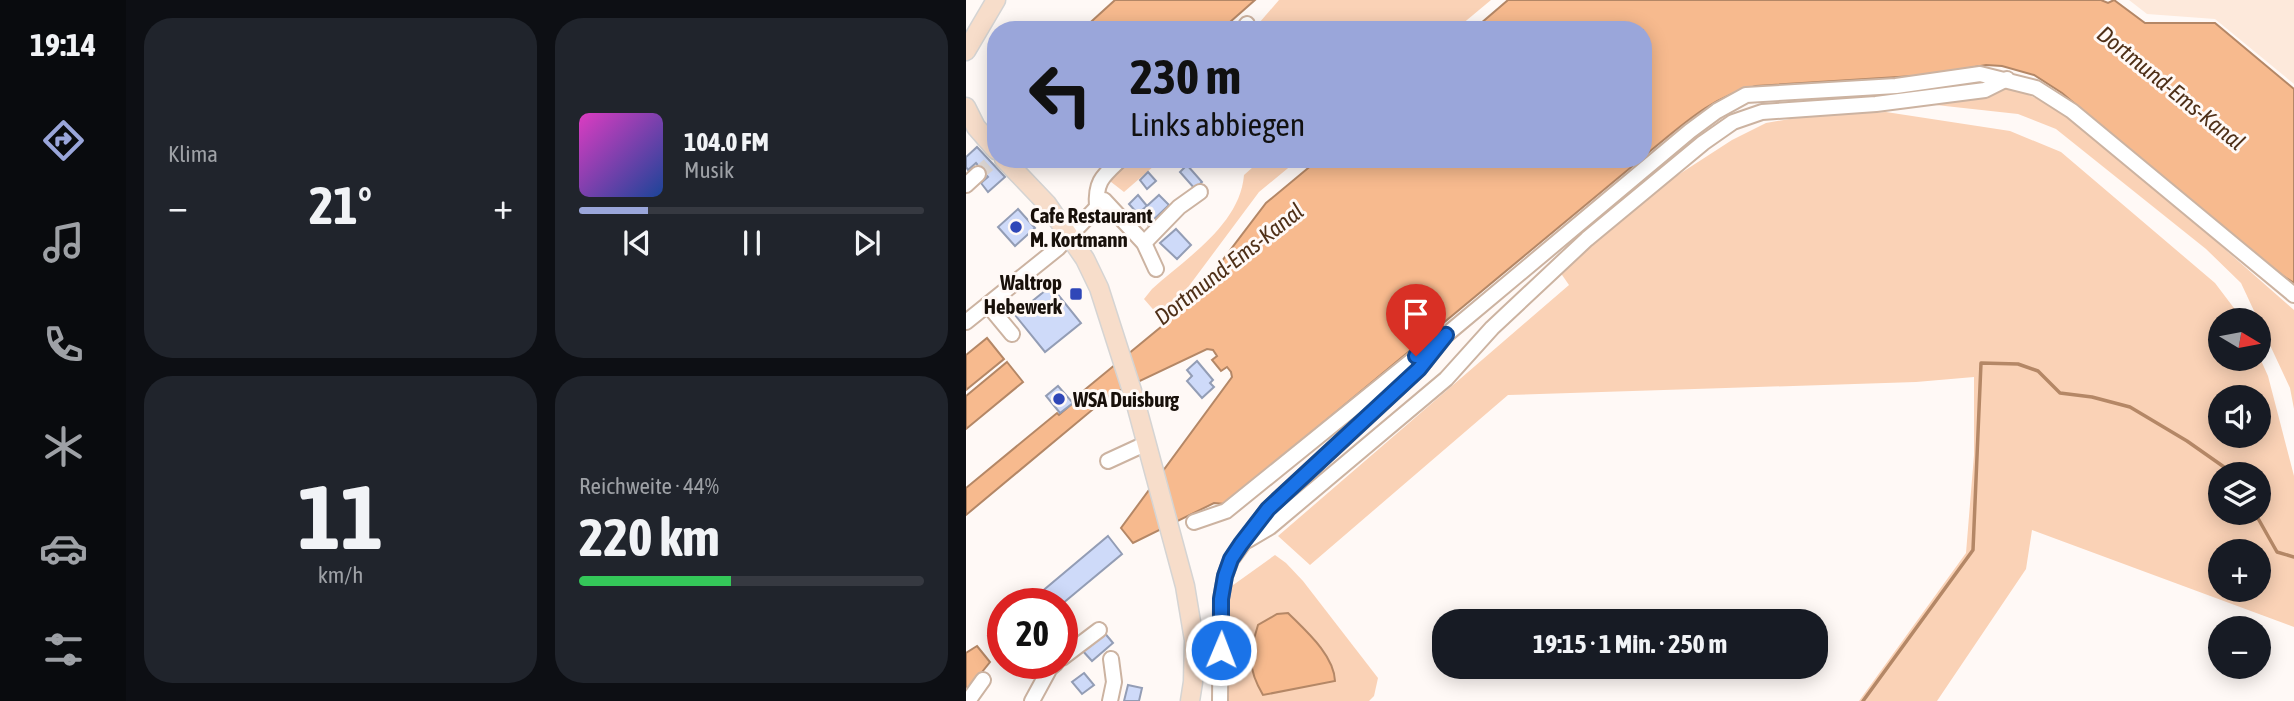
<!DOCTYPE html>
<html lang="de">
<meta charset="utf-8">
<style>
body{margin:0;font-family:"Asap Condensed",sans-serif;background:#20242c;color:#f1f3f6;height:100vh;display:flex;flex-direction:column;font-size:26px;white-space:nowrap}
*{box-sizing:border-box;margin:0}
p{font-size:23px;color:#9ea1a6}
.icon{flex:none;width:38px;height:38px;fill:none;stroke:currentColor;stroke-width:2;stroke-linecap:round;stroke-linejoin:round}
.map{position:relative;flex:1;overflow:hidden}
.sheet{display:flex;flex-direction:column;gap:18px;padding:18px;background:#0d0f14;width:840px}
.sheet>*{flex:none}
.guide{position:absolute;left:21px;top:21px;width:665px;height:147px;border-radius:28px;box-shadow:0 4px 18px #0003;background:#9aa6da;color:#111;overflow:hidden}
.needle{width:46px;rotate:100deg}
.buttons{position:absolute;left:1242px;top:308px;display:grid;gap:14px}
.buttons a{display:grid;place-items:center;width:63px;height:63px;border-radius:50%;background:#171b24;box-shadow:0 4px 18px #0003;font-size:35px}
.speed{position:absolute;left:21px;top:588px;display:flex;gap:14px;font-size:35px;font-weight:700;text-align:center}
.speed>*{display:grid;place-content:center;width:91px;height:91px;border-radius:50%;background:#171b24;box-shadow:0 4px 18px #0003;line-height:1}
.speed .limit{border:10px solid #d22;background:#fff;color:#111}
.pin{position:absolute;display:grid;place-items:center;width:60px;height:60px;color:#fff;margin:-72px -30px;border-radius:50% 50% 50% 0;rotate:-45deg;box-shadow:0 0 7px #0007}
.pin .icon{rotate:45deg}
.me{position:absolute;width:77px;margin:-38px;rotate:1deg;stroke-linejoin:round;filter:drop-shadow(0 0 5px #0008)}
.turn{display:flex;align-items:center;gap:24px;height:147px;padding:0 28px;font-size:32px}
.turn .icon{width:91px;height:91px;stroke-width:2.5}
.turn b{display:block;font-size:49px;line-height:60px}
.big{font-size:52px;font-weight:700;line-height:1.1}
.sheet .widget{flex:1;display:flex;flex-direction:column;justify-content:center;gap:10px;min-width:0;padding:0 24px;border-radius:28px;background:#20242c}
.sheet .dial{align-items:center;gap:0}
.dial b{font-size:91px;line-height:1}
.song{display:flex;align-items:center;gap:21px}
.cover{width:84px;height:84px;border-radius:10px;background:linear-gradient(135deg,hsl(310 70% 55%),hsl(220 70% 35%))}
.played{height:7px;border-radius:4px;background:linear-gradient(90deg,#9aa6da 20%,#363941 20%)}
.keys{display:flex;justify-content:space-around;direction:ltr}
.heat{display:flex;justify-content:space-between;align-items:center;font-size:38px;direction:ltr}
.charge{height:10px;border-radius:5px;background:linear-gradient(90deg,#34c759 44%,#363941 0)}
.sheet .tiles{flex:1;display:grid;gap:18px;grid-template-columns:repeat(2,1fr)}
.trip{position:absolute;left:466px;top:609px;width:396px;height:70px;border-radius:28px;background:#171b24;box-shadow:0 4px 18px #0003;font-weight:700;line-height:70px;text-align:center}
main{display:flex;flex:1;min-height:0}
.tab-bar{display:flex;flex-direction:column;width:126px;justify-content:space-around;align-items:center;background:#090b0e;color:#9ea1a6}
.tab-bar .icon{width:49px;height:49px}
.tab-bar .active{color:#9aa6da}
.tab-bar b{font-size:32px;color:#f1f3f6}
.map>svg:first-child{display:block}
</style>
<main>
<nav class="tab-bar">
<b>19:14</b>
<svg class="icon active" aria-label="directions" viewBox="0 0 24 24"><path d="M12 3l9 9-9 9-9-9zM9 14v-3h6M13 9l2 2-2 2"/></svg>
<svg class="icon" aria-label="music" viewBox="0 0 24 24"><path d="M9 18V5l10-2v13"/><circle cx="6" cy="18" r="3"/><circle cx="16" cy="16" r="3"/></svg>
<svg class="icon" aria-label="phone" viewBox="0 0 24 24"><path d="M5 4h4l2 5-3 2q2 4 5 5l2-3 5 2v4C11 20 4 13 5 4z"/></svg>
<svg class="icon" aria-label="climate" viewBox="0 0 24 24"><path d="M12 3v18M4 7l16 10M4 17L20 7"/></svg>
<svg class="icon" aria-label="car" viewBox="0 0 24 24"><path d="M5 17H2v-5l4-1 3-4h7l3 4 3 1v5h-3M9 17h6M6 11h13"/><circle cx="7" cy="17" r="2"/><circle cx="17" cy="17" r="2"/></svg>
<svg class="icon" aria-label="filters" viewBox="0 0 24 24"><path d="M4 7h16M4 17h16"/><circle cx="9" cy="7" r="2"/><circle cx="15" cy="17" r="2"/></svg>
</nav>
<section class="sheet">
<div class="tiles">
<div class="widget"><p>Klima</p>
<div class="heat"><a>−</a><b class="big">21°</b><a>+</a></div>
</div>
<div class="widget">
<div class="song"><i class="cover"></i><div><b>104.0 FM</b><p>Musik</p></div></div>
<div class="played"></div>
<div class="keys"><svg class="icon" aria-label="previous" viewBox="0 0 24 24"><path d="M18 5L8 12l10 7zM5 5v14"/></svg><svg class="icon" aria-label="pause" viewBox="0 0 24 24"><path d="M8 5v14M16 5v14"/></svg><svg class="icon" aria-label="next" viewBox="0 0 24 24"><path d="M6 5l10 7-10 7zM19 5v14"/></svg></div>
</div>
<div class="widget dial"><b>11</b><p>km/h</p></div>
<div class="widget"><p>Reichweite · 44%</p><b class="big">220 km</b><div class="charge"></div></div>
</div>
</section>
<div class="map">
<svg width="1328" height="701" viewBox="0 0 1328 701">
<rect width="100%" height="100%" fill="#fff9f6"/>
<polygon fill="#fde9db" points="1163,0 1328,0 1328,84 1249,19 1181,14"/>
<g fill="#fad2b6" fill-rule="evenodd">
<polygon points="313,0 525,0 489,30 287,30"/>
<polygon points="1040,86 1082,103 1171,172 1328,310 1328,409 1324,388 1275,283 1240,249 1090,129 1052,114 970,105 1019,95"/>
<path d="M920,112L1044,131L1095,152L1249,283L1277,320H1255V359H1293V356L1302,376L1328,476V627L1066,530L1060,569L971,701H893L1000,553L1008,455V377L950,382L542,395L344,565L312,536L603,285L594,272L698,184L766,140L800,123L841,116ZM1255,397H1293V436H1255ZM1255,474H1293V513H1255ZM1255,551H1293V590H1255Z"/>
<polygon points="159,159 196,159 158,192 140,178"/>
<path d="M296,159H333L293,192L217,294L192,315L178,299L186,289C220,258 274,225 278,175Z"/>
<polygon points="309,555 320,563 337,581 412,678 408,696 403,701 258,701 263,588"/>
</g>
<g fill="#f7ba8e" stroke="#b48766" stroke-width="2">
<polygon points="149,0 289,0 255,30 116,30"/>
<path d="M542,0H1135L1142,3L1148,0L1179,23H1249L1328,89V283L1311,272L1096,93L1068,75L1036,66L1020,65L964,75L790,86C745,96 712,129 677,157V30H507Z"/>
<polygon points="353,159 675,159 259,504 248,503 167,543 155,528 266,377 265,372 261,367 255,371 246,360 251,356 247,350 241,349 144,395 0,515 0,488 91,413 93,415 107,403 105,401 224,303 300,203"/>
<polygon points="21,338 38,359 0,390 0,355"/>
<polygon points="41,362 57,382 0,429 0,396"/>
<path d="M322,613C340,631 368,655 369,681L297,695C281,668 283,654 292,625L311,614Z"/>
<polygon points="11,646 24,662 0,692 0,653"/>
</g>
<g fill="none" stroke-linecap="round" stroke-linejoin="round">
<g stroke="#b48766" stroke-width="3.5">
<polyline points="1289,513 1311,552 1328,557"/>
<polyline points="897,701 1007,550 1015,363 1052,364 1072,371 1094,393 1126,397 1164,407 1221,441 1268,474"/>
</g>
</g>
<g fill="#cedaf9" stroke="#939db5" stroke-width="2">
<polygon points="11,147 39,177 22,192 15,183 22,177 10,163 2,170 0,167 0,157"/>
<polygon points="221,165 236,182 229,189 214,172"/>
<polygon points="182,172 190,181 181,189 174,180"/>
<polygon points="172,195 181,206 172,214 163,204"/>
<polygon points="193,195 203,205 182,225 172,214"/>
<polygon points="52,209 69,228 49,246 32,227"/>
<polygon points="210,229 225,245 211,259 194,243"/>
<polygon points="85,286 115,323 79,352 49,315"/>
<polygon points="231,361 247,380 244,383 248,387 236,398 221,381 226,376 221,370"/>
<polygon points="92,386 107,403 94,413 80,396"/>
<polygon points="142,536 156,554 96,604 61,604"/>
<polygon points="37,624 37,654 36,654 22,636"/>
<polygon points="137,631 147,643 126,661 115,649"/>
<polygon points="118,673 128,685 116,694 106,682"/>
<polygon points="162,685 176,688 173,701 158,701"/>
</g>
<g fill="none" stroke-linecap="round" stroke-linejoin="round">
<polyline stroke="#dcd6d3" stroke-width="14" stroke-dasharray="14 7" stroke-linecap="butt" points="12,174 30,158"/>
<g stroke="#ccb3a1" stroke-width="18">
<g id="minor">
<polyline points="277,30 281,24"/>
<polyline points="0,185 12,174"/>
<path d="M131,207C129,181 137,176 155,159"/>
<polyline points="178,243 213,207 234,192"/>
<polyline points="22,305 46,334"/>
<polyline points="0,322 92,248 138,200 178,243 190,269"/>
<polyline points="142,461 179,444"/>
<polyline points="228,522 260,511 464,346"/>
<polyline points="282,540 304,527 480,379 526,328 621,239 737,143 767,122 796,112 910,104 1019,90 1041,79"/>
<polyline points="96,658 133,630"/>
<polyline points="2,701 17,680"/>
<polyline points="66,701 84,668 90,663"/>
<polyline points="144,701 148,682 145,659"/>
<polyline points="254,701 255,599 259,576 265,560 302,509 453,369 480,335 724,131 751,111 780,95 930,86 1014,74 1070,88 1106,111 1328,295"/>
</g>
</g>
<g stroke="#d5d4d3" stroke-width="21">
<g id="major">
<polyline points="0,51 30,0"/>
<polyline points="0,107 10,127 30,150"/>
<polyline points="38,159 81,204 119,259 133,288 168,397 219,586 228,640 227,682 224,701"/>
</g>
</g>
<use href="#minor" stroke="#fff" stroke-width="14"/>
<use href="#major" stroke="#f7ddca" stroke-width="18"/>
</g>
<g fill="none" stroke-linecap="round" stroke-linejoin="round">
<g stroke="#114b97" stroke-width="18">
<polyline id="route" points="255,650 255,599 259,576 265,559 275,544 302,509 453,369 480,335 450,356"/>
</g>
<use href="#route" stroke="#1a73e8" stroke-width="12"/>
</g>
<g fill="#2f47b8" stroke="#fff9f6" stroke-width="2.5">
<circle cx="50" cy="227" r="7"/>
<rect x="103" y="287" width="14" height="14" rx="3.5"/>
<circle cx="93" cy="399" r="7"/>
</g>
<g text-anchor="middle" dominant-baseline="central" stroke-width="6" stroke-linejoin="round" paint-order="stroke">
<g font-size="21" font-weight="bold" fill="#18100a" stroke="#fff9f6" text-anchor="start">
<text x="64" y="215">Cafe Restaurant<tspan x="64" dy="24">M. Kortmann</tspan></text>
<text x="96" y="282" text-anchor="end">Waltrop<tspan x="96" dy="24">Hebewerk</tspan></text>
<text x="107" y="399">WSA Duisburg</text>
</g>
<g font-size="23" font-style="italic" fill="#4f3018" stroke="#fff9f6">
<text transform="translate(1205 88) rotate(39)">Dortmund-Ems-Kanal</text>
<text transform="translate(263 264) rotate(-38)">Dortmund-Ems-Kanal</text>
</g>
</g>
</svg>
<div class="buttons">
<a><svg class="needle" viewBox="-14 -14 28 28"><path d="M0-13l5 13h-10z" fill="#e53935"/><path d="M0 13l5-13h-10z" fill="#9ea1a6"/></svg></a>
<a><svg class="icon" aria-label="sound" viewBox="0 0 24 24"><path d="M4 9h4l5-4v14l-5-4H4zM17 9q2 3 0 6"/></svg></a>
<a><svg class="icon" aria-label="layers" viewBox="0 0 24 24"><path d="M12 4l9 5-9 5-9-5zM3 14l9 5 9-5"/></svg></a>
<a>+</a>
<a>−</a>
</div>
<div class="speed"><div class="limit">20</div></div>
<div class="pin" style="left:450px;top:356px;background:#d93025"><svg class="icon" aria-label="arrive" viewBox="0 0 24 24"><path d="M6 21V4h12l-3 4 3 4H6"/></svg></div>
<svg class="me" style="left:255px;top:650px" viewBox="-20 -20 40 40"><circle r="17" fill="#1a73e8" stroke="#fff" stroke-width="3"/><path d="M0-11L8 9 0 5-8 9z" fill="#fff"/></svg>
<div class="trip">19:15 · 1 Min. · 250 m</div>
<div class="guide">
<div class="turn"><svg class="icon" aria-label="left" viewBox="0 0 24 24"><path d="M17 20v-9H6M10 6l-5 5 5 5"/></svg><div><b>230 m</b>Links abbiegen</div></div>
</div>
</div>
</main>
